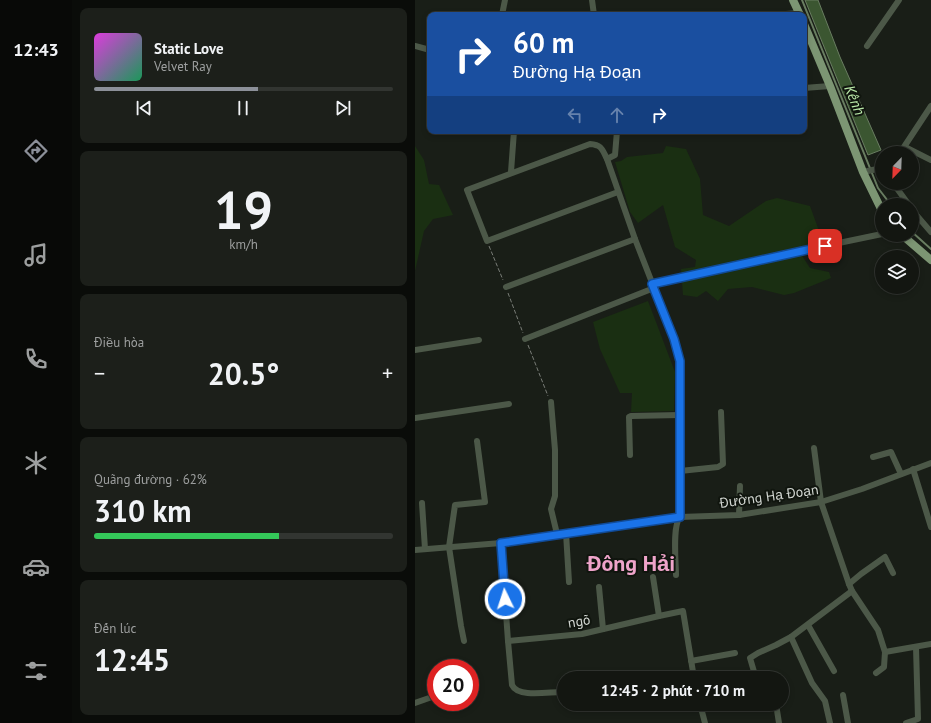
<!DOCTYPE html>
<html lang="vi">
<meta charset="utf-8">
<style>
body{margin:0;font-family:"PT Sans",sans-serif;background:#1c1f1a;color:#f1f3f6;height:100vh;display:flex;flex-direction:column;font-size:15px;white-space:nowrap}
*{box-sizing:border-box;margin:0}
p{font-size:13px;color:#9d9f9f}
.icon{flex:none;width:22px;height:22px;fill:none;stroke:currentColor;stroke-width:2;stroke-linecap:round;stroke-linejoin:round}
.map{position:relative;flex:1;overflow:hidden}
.drawer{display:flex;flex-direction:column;gap:8px;padding:8px;background:#0a0c09;width:343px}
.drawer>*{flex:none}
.guide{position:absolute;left:12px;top:12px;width:380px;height:122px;border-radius:8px;box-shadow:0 2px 6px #0003,0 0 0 1px #323531;background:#1a4fa0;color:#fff;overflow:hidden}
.needle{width:26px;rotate:203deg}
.controls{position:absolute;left:460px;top:146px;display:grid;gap:8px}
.controls a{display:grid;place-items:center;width:44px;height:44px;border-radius:50%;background:#131611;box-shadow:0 2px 6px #0003,0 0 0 1px #323531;font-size:20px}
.speed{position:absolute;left:12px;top:659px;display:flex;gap:8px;font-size:20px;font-weight:700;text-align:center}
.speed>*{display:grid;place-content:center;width:52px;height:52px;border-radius:50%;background:#131611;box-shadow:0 2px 6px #0003,0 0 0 1px #323531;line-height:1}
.speed .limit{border:6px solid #d22;background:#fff;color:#111}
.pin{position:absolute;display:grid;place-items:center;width:34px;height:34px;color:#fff;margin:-17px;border-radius:8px;box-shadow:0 2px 6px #0006}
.me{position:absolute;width:44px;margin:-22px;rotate:356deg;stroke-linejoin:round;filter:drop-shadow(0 0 3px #0008)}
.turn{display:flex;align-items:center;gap:14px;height:84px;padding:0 20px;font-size:18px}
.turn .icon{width:52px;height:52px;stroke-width:2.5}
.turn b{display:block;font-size:28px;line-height:34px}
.lanes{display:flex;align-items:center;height:38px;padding:0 20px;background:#0003;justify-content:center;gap:20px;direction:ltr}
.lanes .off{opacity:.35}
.big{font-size:30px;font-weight:700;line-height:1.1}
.drawer .widget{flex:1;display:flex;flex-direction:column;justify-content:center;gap:6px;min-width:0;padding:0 14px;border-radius:8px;background:#1c1f1a}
.drawer .dial{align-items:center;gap:0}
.dial b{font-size:52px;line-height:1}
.song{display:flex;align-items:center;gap:12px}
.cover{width:48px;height:48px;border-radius:6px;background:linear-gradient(135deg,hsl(300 70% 55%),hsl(150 70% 35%))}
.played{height:4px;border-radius:2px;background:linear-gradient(90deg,#8c9099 55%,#323531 55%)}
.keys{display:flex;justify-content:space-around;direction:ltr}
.heat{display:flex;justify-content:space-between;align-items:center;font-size:22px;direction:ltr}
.charge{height:6px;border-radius:3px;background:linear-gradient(90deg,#34c759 62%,#323531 0)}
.trip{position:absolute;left:142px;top:671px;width:232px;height:40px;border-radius:20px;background:#131611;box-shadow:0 2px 6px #0003,0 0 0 1px #323531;font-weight:700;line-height:40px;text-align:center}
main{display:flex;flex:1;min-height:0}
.dock{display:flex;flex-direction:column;width:72px;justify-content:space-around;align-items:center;background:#080907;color:#9d9f9f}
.dock .icon{width:28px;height:28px}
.dock .on{color:#8c9099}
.dock b{font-size:18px;color:#f1f3f6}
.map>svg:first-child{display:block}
</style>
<main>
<nav class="dock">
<b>12:43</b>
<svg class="icon on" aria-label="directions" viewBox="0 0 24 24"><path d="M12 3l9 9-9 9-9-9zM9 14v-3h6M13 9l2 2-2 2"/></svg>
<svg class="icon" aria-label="music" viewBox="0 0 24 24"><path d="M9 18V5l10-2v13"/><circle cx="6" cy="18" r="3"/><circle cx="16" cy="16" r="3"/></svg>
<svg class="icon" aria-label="phone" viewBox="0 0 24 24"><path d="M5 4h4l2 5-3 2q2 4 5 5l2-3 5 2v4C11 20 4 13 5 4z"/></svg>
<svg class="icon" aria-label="climate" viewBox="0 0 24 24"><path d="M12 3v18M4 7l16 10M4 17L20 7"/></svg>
<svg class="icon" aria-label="car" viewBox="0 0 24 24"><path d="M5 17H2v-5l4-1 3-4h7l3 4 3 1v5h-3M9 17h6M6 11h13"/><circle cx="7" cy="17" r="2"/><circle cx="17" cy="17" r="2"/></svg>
<svg class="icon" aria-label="filters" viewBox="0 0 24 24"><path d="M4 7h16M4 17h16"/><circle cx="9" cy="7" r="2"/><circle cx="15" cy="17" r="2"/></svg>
</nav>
<section class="drawer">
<div class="widget">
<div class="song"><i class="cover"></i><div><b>Static Love</b><p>Velvet Ray</p></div></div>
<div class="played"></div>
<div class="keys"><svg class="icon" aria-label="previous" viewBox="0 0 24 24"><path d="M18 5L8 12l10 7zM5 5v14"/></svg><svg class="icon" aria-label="pause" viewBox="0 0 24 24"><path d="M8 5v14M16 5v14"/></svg><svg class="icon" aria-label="next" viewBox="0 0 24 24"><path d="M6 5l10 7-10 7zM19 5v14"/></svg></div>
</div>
<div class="widget dial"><b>19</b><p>km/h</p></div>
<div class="widget"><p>Điều hòa</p>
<div class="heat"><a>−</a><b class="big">20.5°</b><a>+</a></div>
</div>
<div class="widget"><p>Quãng đường · 62%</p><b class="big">310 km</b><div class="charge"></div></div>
<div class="widget"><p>Đến lúc</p><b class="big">12:45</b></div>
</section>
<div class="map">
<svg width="516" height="723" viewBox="0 0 516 723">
<rect width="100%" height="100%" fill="#191e17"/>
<g fill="#1a2f12">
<polygon points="0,146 9,160 14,184 24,185 38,215 18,219 9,231 0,271"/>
<polygon points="251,146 271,149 285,179 288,215 314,226 351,201 362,198 395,206 411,250 386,254 395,268 414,272 416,278 379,293 369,295 337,287 313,289 303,301 291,291 282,297 268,295 266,269 280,267 281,260 260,247 248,205 223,223 215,212 200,162 206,161 212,157 248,153"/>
<polygon points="233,301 260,372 259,411 216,412 217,393 205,393 185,349 178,322"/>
</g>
<polygon fill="#3b5631" stroke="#697d61" points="390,0 403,0 425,57 466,150 453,155"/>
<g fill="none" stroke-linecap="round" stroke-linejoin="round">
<g stroke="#697d61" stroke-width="2">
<polyline points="387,0 463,188 476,205"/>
<polyline points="497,232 516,249"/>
</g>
<g stroke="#797d77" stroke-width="1" stroke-dasharray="4 2" stroke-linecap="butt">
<polyline points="74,246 88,280"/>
<polyline points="93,293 108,333"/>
<polyline points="113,345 133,396"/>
</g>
<g stroke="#4c5848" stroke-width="6">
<polyline points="177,0 179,15"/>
<polyline points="87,15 90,0"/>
<polyline points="358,15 384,13"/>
<polyline points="0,46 15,50"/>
<polyline points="452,46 484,0"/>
<polyline points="389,88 415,86"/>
<polyline points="490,147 516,160"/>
<polyline points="485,153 516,106"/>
<polyline points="192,159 200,155 202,131"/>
<polyline points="96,172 99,131"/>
<polyline points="448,172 467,168"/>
<polyline points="478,183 494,205"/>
<path d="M203,192L72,241L52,190L175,144C187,145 187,149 192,159L220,239L259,339L265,361V517C257,526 261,563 261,575"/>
<polyline points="497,210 516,232"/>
<polyline points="237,284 352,258 467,234"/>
<polyline points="91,287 220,239"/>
<polyline points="110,339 239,288"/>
<polyline points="0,350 64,340"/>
<polyline points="136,402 140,450 140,496 136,509 142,534"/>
<polyline points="0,418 94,404"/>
<polyline points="399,448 406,502 434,584 437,591 463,630 470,652 469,667 461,673"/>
<polyline points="215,455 214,417 216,416 265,415"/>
<polyline points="458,457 476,452 486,474"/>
<polyline points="498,469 516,527"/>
<polyline points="265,471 303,467 308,464 306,412"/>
<polyline points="7,503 10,549"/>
<polyline points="324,515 325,486"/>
<polyline points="151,533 154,582"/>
<polyline points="86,543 93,641 167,634 244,616 268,611 279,678"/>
<polyline points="0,550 86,543 265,517 324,515 406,502 447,489 516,463"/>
<polyline points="238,577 244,616"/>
<polyline points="434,584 446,574 470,557 478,573"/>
<polyline points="184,587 188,629"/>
<polyline points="393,625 419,671"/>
<polyline points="376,637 397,683 410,701 415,723"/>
<polyline points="49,641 46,626 34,547 40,505 70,502 62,441"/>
<path d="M93,641L97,685C103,698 133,692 146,692"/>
<polyline points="470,652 516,644"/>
<polyline points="276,661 320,653"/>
<polyline points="336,678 340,675 335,658 343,653 361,645 376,637 437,591"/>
<polyline points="428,695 433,723"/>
<polyline points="0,703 17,697"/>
<polyline points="285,704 290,723"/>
<polyline points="361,704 364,723"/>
<polyline points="491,723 503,719 501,647"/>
</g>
<g stroke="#7c9573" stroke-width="8">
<polyline points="378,0 385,15"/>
<polyline points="389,24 415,86 448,172 467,211"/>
<polyline points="487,235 516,260"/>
</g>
</g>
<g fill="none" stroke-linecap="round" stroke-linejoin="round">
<g stroke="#114b97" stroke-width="10">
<polyline id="route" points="90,599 86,543 265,517 265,361 259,339 237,284 410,246"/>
</g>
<use href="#route" stroke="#1a73e8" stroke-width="7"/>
</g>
<g text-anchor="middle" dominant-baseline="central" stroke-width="4" stroke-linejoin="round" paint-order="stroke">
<g font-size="14" fill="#d3d7d2" stroke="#10150e">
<text transform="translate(354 496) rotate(-8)">Đường Hạ Đoạn</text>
<text transform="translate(164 621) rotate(-9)">ngõ</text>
</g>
<g font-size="15" font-style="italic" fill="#b9e7a8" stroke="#10150e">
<text transform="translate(440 100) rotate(68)">Kênh</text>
</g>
<g font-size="22" font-weight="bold" fill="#efa4ca" stroke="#10150e">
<text x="216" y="563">Đông Hải</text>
</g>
</g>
</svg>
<div class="controls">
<a><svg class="needle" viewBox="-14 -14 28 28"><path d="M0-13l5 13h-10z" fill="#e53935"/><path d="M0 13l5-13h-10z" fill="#9d9f9f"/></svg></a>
<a><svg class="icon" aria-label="search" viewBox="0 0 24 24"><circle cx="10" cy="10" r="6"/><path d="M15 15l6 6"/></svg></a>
<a><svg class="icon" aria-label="layers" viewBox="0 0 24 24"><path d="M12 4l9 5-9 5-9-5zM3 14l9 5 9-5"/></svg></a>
</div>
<div class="speed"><div class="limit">20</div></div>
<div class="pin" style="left:410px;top:246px;background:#d93025"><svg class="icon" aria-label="arrive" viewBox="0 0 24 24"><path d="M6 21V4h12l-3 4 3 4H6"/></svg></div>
<svg class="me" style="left:90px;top:599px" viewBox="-20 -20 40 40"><circle r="17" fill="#1a73e8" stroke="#fff" stroke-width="3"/><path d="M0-11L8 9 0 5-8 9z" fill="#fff"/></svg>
<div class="trip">12:45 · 2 phút · 710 m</div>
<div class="guide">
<div class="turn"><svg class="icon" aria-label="right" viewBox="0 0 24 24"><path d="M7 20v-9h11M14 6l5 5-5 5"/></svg><div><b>60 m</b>Đường Hạ Đoạn</div></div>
<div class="lanes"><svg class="icon off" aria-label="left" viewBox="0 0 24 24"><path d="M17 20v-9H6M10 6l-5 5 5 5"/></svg><svg class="icon off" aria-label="ahead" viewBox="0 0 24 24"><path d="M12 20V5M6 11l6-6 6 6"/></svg><svg class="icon" aria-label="right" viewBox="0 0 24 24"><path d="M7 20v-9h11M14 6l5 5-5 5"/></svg></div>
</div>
</div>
</main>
